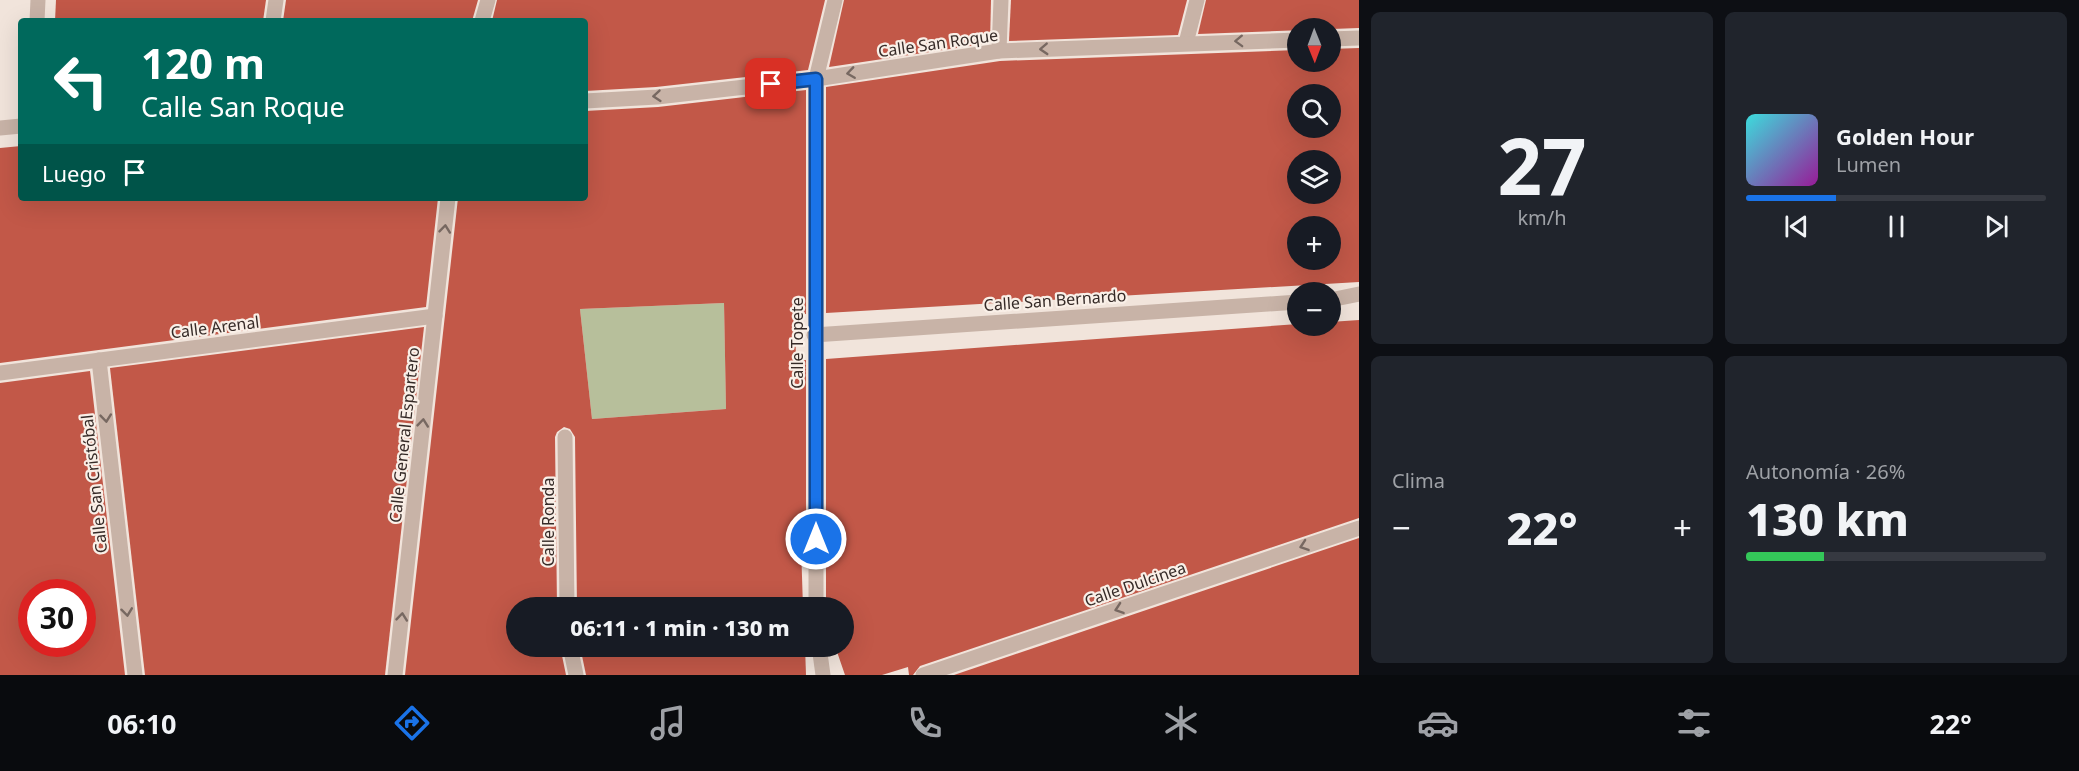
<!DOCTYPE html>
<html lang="es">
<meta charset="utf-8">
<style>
body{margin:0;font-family:"Noto Sans",sans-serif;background:#20242c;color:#f1f3f6;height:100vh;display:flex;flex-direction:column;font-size:22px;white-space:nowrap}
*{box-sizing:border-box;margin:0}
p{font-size:20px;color:#9ea1a6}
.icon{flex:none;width:33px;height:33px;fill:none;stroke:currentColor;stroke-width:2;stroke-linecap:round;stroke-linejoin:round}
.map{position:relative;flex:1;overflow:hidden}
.sheet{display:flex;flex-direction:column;gap:12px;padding:12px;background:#0d0f14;width:720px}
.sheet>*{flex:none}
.banner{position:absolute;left:18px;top:18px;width:570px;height:183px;border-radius:6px;box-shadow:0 6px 24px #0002;background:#00695c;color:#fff;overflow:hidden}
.needle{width:39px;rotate:179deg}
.fabs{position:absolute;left:1287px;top:18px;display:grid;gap:12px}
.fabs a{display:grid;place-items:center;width:54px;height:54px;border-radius:50%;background:#171b24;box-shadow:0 6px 24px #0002;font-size:30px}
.speed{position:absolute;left:18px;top:579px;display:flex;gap:12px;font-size:30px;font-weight:700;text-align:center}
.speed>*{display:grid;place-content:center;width:78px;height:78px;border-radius:50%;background:#171b24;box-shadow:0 6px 24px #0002;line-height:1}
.speed .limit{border:9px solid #d22;background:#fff;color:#111}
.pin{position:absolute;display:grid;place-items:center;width:51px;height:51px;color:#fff;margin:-26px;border-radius:12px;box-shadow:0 3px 9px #0006}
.me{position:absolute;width:66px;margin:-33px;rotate:0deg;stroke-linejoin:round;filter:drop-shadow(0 0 4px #0008)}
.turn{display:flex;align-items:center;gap:21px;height:126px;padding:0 24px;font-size:27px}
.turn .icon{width:78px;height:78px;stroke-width:2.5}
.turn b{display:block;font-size:42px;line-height:51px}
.then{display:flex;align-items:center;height:57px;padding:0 24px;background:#0003;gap:12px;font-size:22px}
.big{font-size:45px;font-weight:800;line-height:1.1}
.sheet .widget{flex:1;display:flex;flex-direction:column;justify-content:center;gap:9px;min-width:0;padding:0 21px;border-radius:9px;background:#20242c}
.sheet .dial{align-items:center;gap:0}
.dial b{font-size:78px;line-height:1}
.song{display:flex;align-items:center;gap:18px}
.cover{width:72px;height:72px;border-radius:9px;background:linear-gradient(135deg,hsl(180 70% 55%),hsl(300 70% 35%))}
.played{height:6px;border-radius:3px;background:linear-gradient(90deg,#1a73e8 30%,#363941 30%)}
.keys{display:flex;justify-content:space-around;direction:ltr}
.heat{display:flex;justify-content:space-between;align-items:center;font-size:33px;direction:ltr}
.charge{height:9px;border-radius:4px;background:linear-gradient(90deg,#34c759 26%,#363941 0)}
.sheet .tiles{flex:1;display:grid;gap:12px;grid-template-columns:repeat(2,1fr)}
.trip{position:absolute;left:506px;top:597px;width:348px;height:60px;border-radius:30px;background:#171b24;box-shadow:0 6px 24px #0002;font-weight:800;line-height:60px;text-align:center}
.dock{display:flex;height:96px;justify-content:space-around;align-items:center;background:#090b0e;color:#9ea1a6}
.dock .icon{width:42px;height:42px}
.dock .active{color:#1a73e8}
.dock b{font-size:27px;color:#f1f3f6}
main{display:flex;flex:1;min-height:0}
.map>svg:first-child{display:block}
</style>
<main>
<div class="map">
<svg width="1359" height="675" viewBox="0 0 1359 675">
<rect width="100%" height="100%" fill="#f1e4db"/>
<polygon fill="#b7bf9b" points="724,303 726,409 592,419 580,309"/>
<g fill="#c25848" fill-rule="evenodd">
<polygon points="56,0 266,0 263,21 55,21"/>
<polygon points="286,0 478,0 472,21 283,21"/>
<polygon points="497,0 825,0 808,70 656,87 585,91 585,21 492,21"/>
<polygon points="844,0 991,0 990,43 829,67"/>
<polygon points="1011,0 1187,0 1178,35 1009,41"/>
<polygon points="1206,0 1359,0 1359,28 1198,34"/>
<path d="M1359,48V282L826,313V87L1000,61L1298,50V62H1330V49ZM1298,94H1330V128H1298ZM1298,160H1330V194H1298ZM1298,226H1330V260H1298Z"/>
<path d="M806,90V314L795,315L796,361L806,360V561L801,545L803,608H577L575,437L570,429L564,427L557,432L555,437L557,608H516V646H560L566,675H405L458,198H585V111L658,107ZM724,303L726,409L592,419L580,309Z"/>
<polygon points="21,146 21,198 438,198 426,307 0,363 0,148"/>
<polygon points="1359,320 1359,518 920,666 913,675 909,675 908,667 882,675 845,675 835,646 843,646 843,608 826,608 826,359 1298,324 1330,326 1330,322"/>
<polygon points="424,327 385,675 145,675 110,368"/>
<path d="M90,371L125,675H0V383ZM32,592H82V644H32Z"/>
<polygon points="1359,538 1359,675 954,675"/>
<polygon points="580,646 805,646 806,675 586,675"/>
</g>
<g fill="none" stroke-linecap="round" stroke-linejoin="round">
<g stroke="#c8b3a7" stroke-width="15">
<polyline points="37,21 38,0"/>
<polyline points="273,21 276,0"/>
<polyline points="482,21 488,0"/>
<polyline points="1330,39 1359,38"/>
<polyline points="1186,43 1197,0"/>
<polyline points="999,51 1001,0"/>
<polyline points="585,101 657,97 816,79 999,51 1298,40"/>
<polyline points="0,128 21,126"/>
<polyline points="1330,300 1359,294"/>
<polyline points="814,335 1298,302"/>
<polyline points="99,360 135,675"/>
<polyline points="0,373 435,316"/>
<polyline points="565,437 567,608"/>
<polyline points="816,608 816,79 835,0"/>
<polyline points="570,646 576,675"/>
<polyline points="819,646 823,675"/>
<polyline points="395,675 448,198"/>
<polyline points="923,675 1359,528"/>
</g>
</g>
<defs><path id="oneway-chevron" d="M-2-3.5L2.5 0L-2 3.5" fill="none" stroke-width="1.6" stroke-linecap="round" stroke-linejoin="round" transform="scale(1.5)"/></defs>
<g stroke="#776861">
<use href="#oneway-chevron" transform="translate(1239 41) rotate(178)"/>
<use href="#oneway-chevron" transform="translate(1044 49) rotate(177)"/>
<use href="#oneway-chevron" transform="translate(851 73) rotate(172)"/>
<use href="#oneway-chevron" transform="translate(657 96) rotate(175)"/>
<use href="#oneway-chevron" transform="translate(445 229) rotate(-84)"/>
<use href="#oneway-chevron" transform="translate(106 418) rotate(84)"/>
<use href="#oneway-chevron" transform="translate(423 423) rotate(-84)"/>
<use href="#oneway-chevron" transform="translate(1304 546) rotate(161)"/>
<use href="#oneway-chevron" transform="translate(1119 609) rotate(161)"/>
<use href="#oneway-chevron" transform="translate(127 612) rotate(83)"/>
<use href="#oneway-chevron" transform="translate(402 617) rotate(-84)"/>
</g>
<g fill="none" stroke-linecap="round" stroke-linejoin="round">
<g stroke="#114b97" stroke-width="15">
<polyline id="route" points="771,84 816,79 816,539"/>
</g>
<use href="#route" stroke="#1a73e8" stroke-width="10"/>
</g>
<g text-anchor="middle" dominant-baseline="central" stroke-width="4.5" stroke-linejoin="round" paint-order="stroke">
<g font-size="16" fill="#352a27" stroke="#f9efe7">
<text transform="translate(938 43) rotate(-8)">Calle San Roque</text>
<text transform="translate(1055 300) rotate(-4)">Calle San Bernardo</text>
<text transform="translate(215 327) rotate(-7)">Calle Arenal</text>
<text transform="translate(797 343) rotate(-90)">Calle Topete</text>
<text transform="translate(404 435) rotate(-84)">Calle General Espartero</text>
<text transform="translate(94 484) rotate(-96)">Calle San Cristóbal</text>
<text transform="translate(548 522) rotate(-90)">Calle Ronda</text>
<text transform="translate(1135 584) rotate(-19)">Calle Dulcinea</text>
</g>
</g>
</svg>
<div class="fabs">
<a><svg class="needle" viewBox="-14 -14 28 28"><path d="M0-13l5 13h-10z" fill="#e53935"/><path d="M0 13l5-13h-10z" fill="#9ea1a6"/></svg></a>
<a><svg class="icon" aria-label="search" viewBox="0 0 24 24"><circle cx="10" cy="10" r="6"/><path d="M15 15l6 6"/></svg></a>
<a><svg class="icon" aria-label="layers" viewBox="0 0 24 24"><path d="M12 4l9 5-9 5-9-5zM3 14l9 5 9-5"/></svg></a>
<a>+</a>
<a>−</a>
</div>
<div class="speed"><div class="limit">30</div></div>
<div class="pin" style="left:771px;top:84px;background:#d93025"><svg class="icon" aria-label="arrive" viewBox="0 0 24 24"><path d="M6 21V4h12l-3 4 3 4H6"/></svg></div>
<svg class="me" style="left:816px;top:539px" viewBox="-20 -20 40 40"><circle r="17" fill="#1a73e8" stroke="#fff" stroke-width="3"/><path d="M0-11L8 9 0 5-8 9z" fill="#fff"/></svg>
<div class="trip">06:11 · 1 min · 130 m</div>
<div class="banner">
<div class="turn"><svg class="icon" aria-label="left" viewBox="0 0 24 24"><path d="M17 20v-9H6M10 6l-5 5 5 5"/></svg><div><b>120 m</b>Calle San Roque</div></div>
<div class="then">Luego<svg class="icon" aria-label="arrive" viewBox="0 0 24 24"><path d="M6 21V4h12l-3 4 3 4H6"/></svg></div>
</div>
</div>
<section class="sheet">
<div class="tiles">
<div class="widget dial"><b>27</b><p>km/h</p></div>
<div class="widget">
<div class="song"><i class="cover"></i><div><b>Golden Hour</b><p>Lumen</p></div></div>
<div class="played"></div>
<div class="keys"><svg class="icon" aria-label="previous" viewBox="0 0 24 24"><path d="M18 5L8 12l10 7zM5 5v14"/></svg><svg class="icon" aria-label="pause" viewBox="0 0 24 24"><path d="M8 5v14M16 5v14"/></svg><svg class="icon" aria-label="next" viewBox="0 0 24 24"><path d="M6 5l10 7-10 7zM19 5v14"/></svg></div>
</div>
<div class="widget"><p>Clima</p>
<div class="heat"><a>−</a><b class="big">22°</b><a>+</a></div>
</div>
<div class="widget"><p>Autonomía · 26%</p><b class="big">130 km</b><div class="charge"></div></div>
</div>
</section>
</main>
<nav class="dock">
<b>06:10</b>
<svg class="icon active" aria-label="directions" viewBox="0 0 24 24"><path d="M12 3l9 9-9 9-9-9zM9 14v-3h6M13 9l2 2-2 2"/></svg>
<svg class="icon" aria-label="music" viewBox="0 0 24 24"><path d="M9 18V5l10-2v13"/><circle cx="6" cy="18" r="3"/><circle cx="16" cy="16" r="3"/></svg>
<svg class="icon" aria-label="phone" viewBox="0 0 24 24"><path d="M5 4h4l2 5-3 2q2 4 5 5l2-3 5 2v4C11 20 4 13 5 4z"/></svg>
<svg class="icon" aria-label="climate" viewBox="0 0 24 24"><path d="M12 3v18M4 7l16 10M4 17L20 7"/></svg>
<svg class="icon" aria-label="car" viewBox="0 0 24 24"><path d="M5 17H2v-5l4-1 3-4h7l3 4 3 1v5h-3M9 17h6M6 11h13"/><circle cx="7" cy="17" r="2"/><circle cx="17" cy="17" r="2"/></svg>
<svg class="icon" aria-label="filters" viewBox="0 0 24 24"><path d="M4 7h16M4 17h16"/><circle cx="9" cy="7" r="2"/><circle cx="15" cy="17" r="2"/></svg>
<b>22°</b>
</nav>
